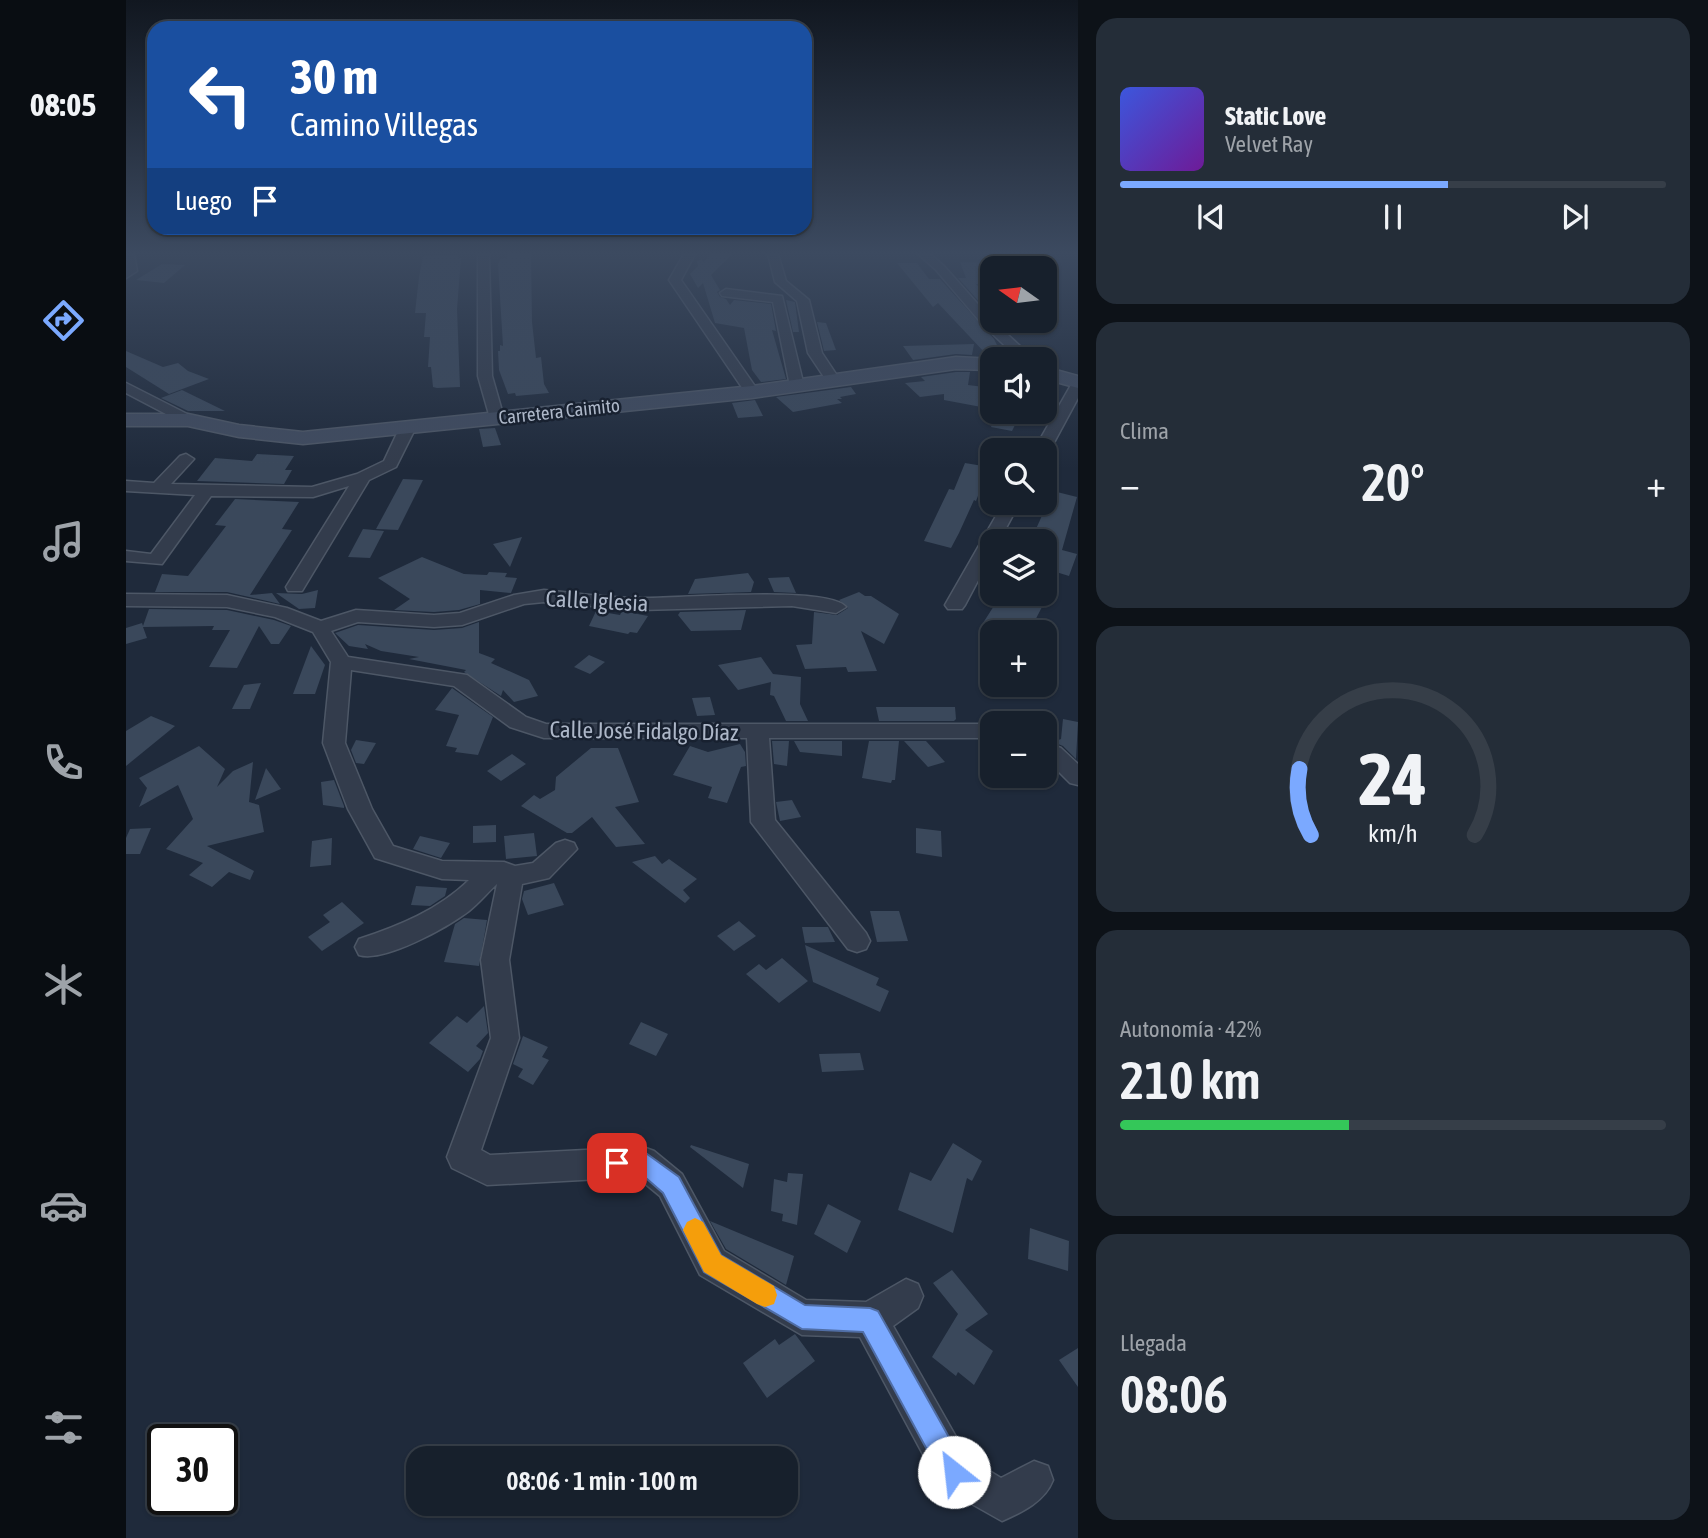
<!DOCTYPE html>
<html lang="es">
<meta charset="utf-8">
<style>
body{margin:0;font-family:"Asap Condensed",sans-serif;background:#242d38;color:#f1f3f6;height:100vh;display:flex;flex-direction:column;font-size:26px;white-space:nowrap}
*{box-sizing:border-box;margin:0}
p{font-size:23px;color:#9ea3a9}
.icon{flex:none;width:38px;height:38px;fill:none;stroke:currentColor;stroke-width:2;stroke-linecap:round;stroke-linejoin:round}
.map{position:relative;flex:1;overflow:hidden}
.side{display:flex;flex-direction:column;gap:18px;padding:18px;background:#0d1218;width:630px}
.side>*{flex:none}
.guide{position:absolute;left:21px;top:21px;width:665px;height:214px;border-radius:21px;box-shadow:0 2px 5px #0004,0 0 0 2px #363e48;background:#1a4fa0;color:#fff;overflow:hidden}
.needle{width:46px;rotate:284deg}
.controls{position:absolute;left:854px;top:256px;display:grid;gap:14px}
.controls a{display:grid;place-items:center;width:77px;height:77px;border-radius:14px;background:#17202c;box-shadow:0 2px 5px #0004,0 0 0 2px #363e48;font-size:35px}
.speed{position:absolute;left:21px;top:1424px;display:flex;gap:14px;font-size:35px;font-weight:700;text-align:center}
.speed>*{display:grid;place-content:center;width:91px;height:91px;border-radius:50%;background:#17202c;box-shadow:0 2px 5px #0004,0 0 0 2px #363e48;line-height:1}
.speed .limit{border:4px solid #111;border-radius:10px;background:#fff;color:#111}
.pin{position:absolute;display:grid;place-items:center;width:60px;height:60px;color:#fff;margin:-30px;border-radius:14px;box-shadow:0 4px 10px #0006}
.me{position:absolute;width:77px;margin:-38px;rotate:331deg;stroke-linejoin:round;filter:drop-shadow(0 0 5px #0008)}
.turn{display:flex;align-items:center;gap:24px;height:147px;padding:0 28px;font-size:32px}
.turn .icon{width:91px;height:91px;stroke-width:2.5}
.turn b{display:block;font-size:49px;line-height:60px}
.then{display:flex;align-items:center;height:66px;padding:0 28px;background:#0003;gap:14px;font-size:26px}
.big{font-size:52px;font-weight:600;line-height:1.1}
.side .tile{flex:1;display:flex;flex-direction:column;justify-content:center;gap:10px;min-width:0;padding:0 24px;border-radius:21px;background:#242d38}
.side .dial{align-items:center;gap:0}
.dial svg{height:182px;overflow:visible;fill:none;stroke:#363e48;stroke-width:7;stroke-linecap:round;text-anchor:middle}
.dial text{fill:#f1f3f6;stroke:none}
.song{display:flex;align-items:center;gap:21px}
.cover{width:84px;height:84px;border-radius:10px;background:linear-gradient(135deg,hsl(230 70% 55%),hsl(280 70% 35%))}
.played{height:7px;border-radius:4px;background:linear-gradient(90deg,#7ba9ff 60%,#363e48 60%)}
.keys{display:flex;justify-content:space-around;direction:ltr}
.heat{display:flex;justify-content:space-between;align-items:center;font-size:38px;direction:ltr}
.charge{height:10px;border-radius:5px;background:linear-gradient(90deg,#34c759 42%,#363e48 0)}
.trip{position:absolute;left:280px;top:1446px;width:392px;height:70px;border-radius:21px;background:#17202c;box-shadow:0 2px 5px #0004,0 0 0 2px #363e48;font-weight:600;line-height:70px;text-align:center}
main{display:flex;flex:1;min-height:0}
.tabs{display:flex;flex-direction:column;width:126px;justify-content:space-around;align-items:center;background:#090d12;color:#9ea3a9}
.tabs .icon{width:49px;height:49px}
.tabs .on{color:#7ba9ff}
.tabs b{font-size:32px;color:#f1f3f6}
.map>svg:first-child{display:block}
</style>
<main>
<nav class="tabs">
<b>08:05</b>
<svg class="icon on" aria-label="directions" viewBox="0 0 24 24"><path d="M12 3l9 9-9 9-9-9zM9 14v-3h6M13 9l2 2-2 2"/></svg>
<svg class="icon" aria-label="music" viewBox="0 0 24 24"><path d="M9 18V5l10-2v13"/><circle cx="6" cy="18" r="3"/><circle cx="16" cy="16" r="3"/></svg>
<svg class="icon" aria-label="phone" viewBox="0 0 24 24"><path d="M5 4h4l2 5-3 2q2 4 5 5l2-3 5 2v4C11 20 4 13 5 4z"/></svg>
<svg class="icon" aria-label="climate" viewBox="0 0 24 24"><path d="M12 3v18M4 7l16 10M4 17L20 7"/></svg>
<svg class="icon" aria-label="car" viewBox="0 0 24 24"><path d="M5 17H2v-5l4-1 3-4h7l3 4 3 1v5h-3M9 17h6M6 11h13"/><circle cx="7" cy="17" r="2"/><circle cx="17" cy="17" r="2"/></svg>
<svg class="icon" aria-label="filters" viewBox="0 0 24 24"><path d="M4 7h16M4 17h16"/><circle cx="9" cy="7" r="2"/><circle cx="15" cy="17" r="2"/></svg>
</nav>
<div class="map">
<svg width="952" height="1538" viewBox="0 0 952 1538">
<rect width="100%" height="100%" fill="#1f2a3b"/>
<g fill="#3a485b">
<polygon points="381,254 405,254 406,322 410,358 415,357 418,384 423,393 390,396 389,393 382,394 373,370 372,351 374,351 374,345 377,346 372,264 375,258 381,258"/>
<polygon points="585,254 606,254 585,275 594,290 591,292 594,297 600,299 604,305 608,300 645,304 650,331 646,330 660,379 635,382 626,370 618,328 589,323 577,283 572,288 564,274 572,266 571,261 576,259 577,262"/>
<polygon points="333,255 332,258 335,258 331,309 334,387 311,388 307,387 305,367 302,367 304,337 298,337 300,313 289,313 293,277 297,256"/>
<polygon points="834,262 862,263 866,272 866,284 850,284 866,301 866,316 832,278 840,278"/>
<polygon points="771,263 791,263 803,279 814,279 868,339 875,353 859,353 812,303 807,307"/>
<polygon points="36,264 59,265 38,283 10,280"/>
<polygon points="660,300 669,302 673,332 667,332"/>
<polygon points="691,322 700,323 710,350 698,351"/>
<polygon points="848,344 846,355 830,354 787,360 777,346"/>
<polygon points="0,351 37,367 52,363 62,371 83,379 43,394 0,367"/>
<polygon points="830,372 844,372 842,385 866,388 866,409 818,400 818,394 794,397 779,383 799,381 795,377"/>
<polygon points="725,387 730,394 714,397 716,399 711,399 716,403 667,412 650,397"/>
<polygon points="56,390 99,411 62,411 35,398"/>
<polygon points="629,400 637,416 612,418 606,403"/>
<polygon points="872,411 896,411 886,431 865,427"/>
<polygon points="369,428 375,445 357,447 353,429"/>
<polygon points="131,454 168,456 159,470 166,470 158,484 71,481 89,458 126,461"/>
<polygon points="839,463 857,466 854,474 860,475 850,501 848,500 833,533 825,548 798,541 823,489 828,490"/>
<polygon points="277,479 297,480 272,530 250,529"/>
<polygon points="927,491 951,497 936,550 951,554 943,576 930,572 923,594 919,593 919,531 910,529"/>
<polygon points="109,499 173,502 156,529 166,530 124,595 146,593 154,604 101,592 29,592 36,574 62,576 100,526 89,525"/>
<polygon points="237,529 258,531 244,558 222,557"/>
<polygon points="396,537 384,567 367,544"/>
<polygon points="296,557 338,574 361,575 363,572 381,573 379,577 391,578 385,593 354,590 354,604 333,610 308,612 268,610 284,599 252,578"/>
<polygon points="622,573 628,582 625,592 562,594 569,579"/>
<polygon points="663,577 670,593 648,592 642,578"/>
<polygon points="192,590 189,608 173,609 150,593 176,594"/>
<polygon points="733,592 739,596 745,596 773,614 758,644 735,631 751,671 722,672 720,667 679,669 670,645 686,644 688,612 711,615 722,608 713,600"/>
<polygon points="878,596 916,607 903,632 874,632 857,623 873,598 876,599"/>
<polygon points="23,609 101,610 148,620 165,626 153,644 145,644 133,626 111,668 83,667 104,630 86,630 88,626 17,627 21,638 0,644 0,628 16,623 17,626"/>
<polygon points="620,610 615,630 565,631 552,615 554,612"/>
<polygon points="470,611 494,615 496,611 522,616 511,633 504,632 502,634 463,626"/>
<polygon points="353,622 353,653 369,659 365,663 403,680 412,696 388,702 377,690 375,696 338,672 340,670 283,659 293,657 255,651 239,644 242,649 223,646 209,633 232,625 308,630 336,628"/>
<polygon points="185,646 199,665 189,694 167,694"/>
<polygon points="463,655 479,662 464,674 448,667"/>
<polygon points="635,657 647,674 675,677 674,704 682,721 660,721 648,696 644,695 645,682 612,690 592,665"/>
<polygon points="135,683 124,709 106,709 118,685"/>
<polygon points="326,688 367,717 352,755 329,752 331,748 320,746 333,715 309,710"/>
<polygon points="584,697 589,715 571,716 566,698"/>
<polygon points="750,707 829,707 830,719 828,721 753,721"/>
<polygon points="25,716 49,726 0,766 0,731"/>
<polygon points="937,719 952,722 950,759 937,746 927,742 935,739"/>
<polygon points="230,740 250,743 238,764 230,763 225,750"/>
<polygon points="646,741 663,741 661,766 648,764"/>
<polygon points="668,741 716,741 716,756 674,752"/>
<polygon points="743,741 773,741 769,780 766,780 765,783 736,778"/>
<polygon points="778,741 800,741 819,762 802,767"/>
<polygon points="614,744 619,752 620,766 615,767 601,803 582,798 586,787 547,775 564,746 582,752"/>
<polygon points="73,746 99,769 91,787 107,771 127,762 123,802 133,805 138,832 81,846 128,871 124,880 103,872 86,887 63,875 77,863 40,849 67,819 52,785 13,807 21,788 13,778"/>
<polygon points="465,748 492,748 513,802 489,807 519,844 490,847 466,817 446,833 441,833 395,806 408,795 414,799 429,790 430,777"/>
<polygon points="386,754 400,764 375,781 361,771"/>
<polygon points="140,768 155,789 129,800"/>
<polygon points="208,780 218,806 218,808 197,805 195,782"/>
<polygon points="666,800 675,817 654,821 650,802"/>
<polygon points="370,825 370,842 347,843 347,826"/>
<polygon points="25,828 14,854 0,854 0,838 4,829"/>
<polygon points="790,828 815,831 816,857 790,853"/>
<polygon points="408,833 411,856 380,859 378,836"/>
<polygon points="294,836 324,843 315,858 287,849"/>
<polygon points="206,838 205,865 184,867 186,841"/>
<polygon points="529,856 536,864 543,859 571,879 557,890 564,898 559,903 506,862"/>
<polygon points="428,883 438,905 402,915 396,899 398,891"/>
<polygon points="290,886 321,888 319,896 304,906 285,905"/>
<polygon points="216,902 238,923 196,951 182,937 204,922 197,915"/>
<polygon points="744,911 773,911 782,941 751,942"/>
<polygon points="338,918 361,920 353,966 318,962 329,924"/>
<polygon points="613,921 630,936 608,951 591,936"/>
<polygon points="676,927 702,927 709,942 679,943"/>
<polygon points="679,945 753,978 750,985 763,991 754,1012 687,982"/>
<polygon points="656,958 682,981 653,1003 620,974 633,964 640,970"/>
<polygon points="358,1006 362,1033 350,1046 357,1051 354,1059 342,1072 303,1043 331,1016 341,1023"/>
<polygon points="515,1022 542,1034 530,1056 503,1044"/>
<polygon points="397,1036 422,1047 416,1057 423,1060 407,1085 392,1077 397,1069 387,1064"/>
<polygon points="734,1053 738,1070 696,1072 693,1054"/>
<polygon points="827,1143 856,1161 846,1181 841,1178 827,1233 772,1210 784,1172 805,1181"/>
<polygon points="565,1145 623,1164 617,1188 564,1147"/>
<polygon points="662,1173 677,1174 671,1225 656,1221 657,1214 645,1211 648,1179 661,1182"/>
<polygon points="702,1204 735,1221 721,1253 688,1234"/>
<polygon points="584,1221 668,1256 660,1285 600,1249"/>
<polygon points="904,1228 943,1241 942,1271 902,1259"/>
<polygon points="826,1270 862,1314 839,1330 867,1351 848,1385 832,1372 830,1376 806,1357 832,1314 807,1283"/>
<polygon points="669,1334 689,1361 641,1398 617,1363 649,1339 653,1345"/>
<polygon points="952,1348 952,1387 933,1360"/>
</g>
<g fill="none" stroke-linecap="round" stroke-linejoin="round">
<g stroke="#4d5766" stroke-width="3">
<g id="street">
<polygon points="0,254 8,254 11,271 0,278"/>
<polygon points="352,254 363,254 366,376 378,418 371,422 364,418 352,376"/>
<polygon points="558,254 569,254 555,280 633,392 631,395 621,395 543,280"/>
<polygon points="642,254 652,254 660,281 683,300 696,353 714,380 712,383 702,383 682,353 671,301 649,282"/>
<polygon points="792,254 804,254 818,266 866,320 908,359 893,359 857,325 810,270"/>
<polygon points="600,289 656,296 678,386 676,389 666,389 664,386 647,302 596,296 594,293"/>
<polygon points="952,381 952,398 924,450 919,454 919,450 908,450 945,385"/>
<polygon points="0,383 67,417 69,420 67,423 57,423 0,393"/>
<polygon points="282,422 290,427 270,467 243,480 176,591 162,591 160,587 223,486 187,497 85,496 36,564 0,561 0,551 25,554 69,495 0,491 0,481 28,483 54,456 60,454 68,459 45,484 186,487 231,474 258,461 274,427"/>
<polygon points="878,502 894,502 873,541 866,541 866,554 839,605 836,609 822,609 819,605"/>
<path d="M418,590C450,593 482,598 514,598C547,599 703,585 720,607L710,613L666,606L513,610L418,602L398,604L336,625L308,627L232,622L205,631L222,657L341,675L400,717L420,724H866V738H643L649,820L740,933L744,941L740,949L731,952L722,949L625,822L621,738H418L384,727L328,686L225,670L219,743L246,809L267,846L316,861L378,862L389,866L407,863L430,843L439,840L448,843L451,849L423,878L396,884L383,960L393,1038L355,1150L364,1155L517,1147L528,1151L556,1174L598,1251L680,1300L740,1302L780,1279L792,1284L797,1296L792,1308L767,1326L842,1458L875,1478L908,1461L922,1466L927,1480C919,1501 897,1512 876,1521L814,1486L734,1337L676,1335L574,1275L534,1196L511,1177L361,1185L326,1168L321,1157L365,1038L355,960L371,884C362,892 353,903 343,911C322,927 258,963 233,955L229,947L233,939C273,926 312,910 343,880L316,879L249,858L222,809L197,743L205,662L187,632L149,617L101,607L0,606V594L101,595L161,608L195,621L230,610L308,615L334,613L388,595Z"/>
<polygon points="919,742 935,748 952,764 952,785 944,783 919,758"/>
</g>
</g>
<g stroke="#4d5766" stroke-width="3">
<g id="secondary">
<polygon points="830,357 868,359 866,370 830,369 626,398 177,444 113,437 62,426 0,426 0,414 62,414 113,425 177,432 626,386"/>
<polygon points="919,367 952,376 952,388 919,379"/>
</g>
</g>
<use href="#street" fill="#333c4c" fill-rule="evenodd"/>
<use href="#secondary" fill="#404b5f" fill-rule="evenodd"/>
</g>
<linearGradient id="sky" x2="0" y2="1"><stop stop-color="#111720"/><stop offset="0.54" stop-color="#3c4a60"/><stop offset="1" stop-color="#3c4a60" stop-opacity="0"/></linearGradient>
<rect width="952" height="469" fill="url(#sky)"/>
<polygon fill="#7ba9ff" stroke="#506ea6" stroke-width="2" points="517,1151 553,1177 595,1255 679,1305 744,1308 752,1311 837,1462 841,1472 837,1481 828,1485 818,1481 737,1332 676,1329 578,1272 537,1193 513,1172 491,1174 483,1170 480,1163 483,1156"/>
<polygon fill="#f59e0b" points="569,1218 577,1222 595,1255 648,1286 651,1295 648,1304 639,1307 631,1304 578,1272 557,1230 561,1222"/>
<g text-anchor="middle" dominant-baseline="central" stroke-width="5" stroke-linejoin="round" paint-order="stroke">
<g font-size="19" fill="#adb7c8" stroke="#182130">
<text transform="translate(433 411) rotate(-6)">Carretera Caimito</text>
</g>
<g font-size="23" fill="#adb7c8" stroke="#182130">
<text transform="translate(471 601) rotate(3)">Calle Iglesia</text>
<text transform="translate(518 731) rotate(1)">Calle José Fidalgo Díaz</text>
</g>
</g>
</svg>
<div class="controls">
<a><svg class="needle" viewBox="-14 -14 28 28"><path d="M0-13l5 13h-10z" fill="#e53935"/><path d="M0 13l5-13h-10z" fill="#9ea3a9"/></svg></a>
<a><svg class="icon" aria-label="sound" viewBox="0 0 24 24"><path d="M4 9h4l5-4v14l-5-4H4zM17 9q2 3 0 6"/></svg></a>
<a><svg class="icon" aria-label="search" viewBox="0 0 24 24"><circle cx="10" cy="10" r="6"/><path d="M15 15l6 6"/></svg></a>
<a><svg class="icon" aria-label="layers" viewBox="0 0 24 24"><path d="M12 4l9 5-9 5-9-5zM3 14l9 5 9-5"/></svg></a>
<a>+</a>
<a>−</a>
</div>
<div class="speed"><div class="limit">30</div></div>
<div class="pin" style="left:491px;top:1163px;background:#d93025"><svg class="icon" aria-label="arrive" viewBox="0 0 24 24"><path d="M6 21V4h12l-3 4 3 4H6"/></svg></div>
<svg class="me" style="left:828px;top:1472px" viewBox="-20 -20 40 40"><circle r="19" fill="#fff"/><path d="M0-13L10 11 0 6-10 11z" fill="#7ba9ff"/></svg>
<div class="trip">08:06 · 1 min · 100 m</div>
<div class="guide">
<div class="turn"><svg class="icon" aria-label="left" viewBox="0 0 24 24"><path d="M17 20v-9H6M10 6l-5 5 5 5"/></svg><div><b>30 m</b>Camino Villegas</div></div>
<div class="then">Luego<svg class="icon" aria-label="arrive" viewBox="0 0 24 24"><path d="M6 21V4h12l-3 4 3 4H6"/></svg></div>
</div>
</div>
<section class="side">
<div class="tile">
<div class="song"><i class="cover"></i><div><b>Static Love</b><p>Velvet Ray</p></div></div>
<div class="played"></div>
<div class="keys"><svg class="icon" aria-label="previous" viewBox="0 0 24 24"><path d="M18 5L8 12l10 7zM5 5v14"/></svg><svg class="icon" aria-label="pause" viewBox="0 0 24 24"><path d="M8 5v14M16 5v14"/></svg><svg class="icon" aria-label="next" viewBox="0 0 24 24"><path d="M6 5l10 7-10 7zM19 5v14"/></svg></div>
</div>
<div class="tile"><p>Clima</p>
<div class="heat"><a>−</a><b class="big">20°</b><a>+</a></div>
</div>
<div class="tile dial"><svg viewBox="0 0 100 80">
<path d="M14 69A42 42 0 1 1 86 69"/>
<path d="M14 69A42 42 0 0 1 9 40" stroke="#7ba9ff"/>
<text x="50" y="56" font-size="32" font-weight="700">24</text>
<text x="50" y="72" font-size="11">km/h</text>
</svg></div>
<div class="tile"><p>Autonomía · 42%</p><b class="big">210 km</b><div class="charge"></div></div>
<div class="tile"><p>Llegada</p><b class="big">08:06</b></div>
</section>
</main>
